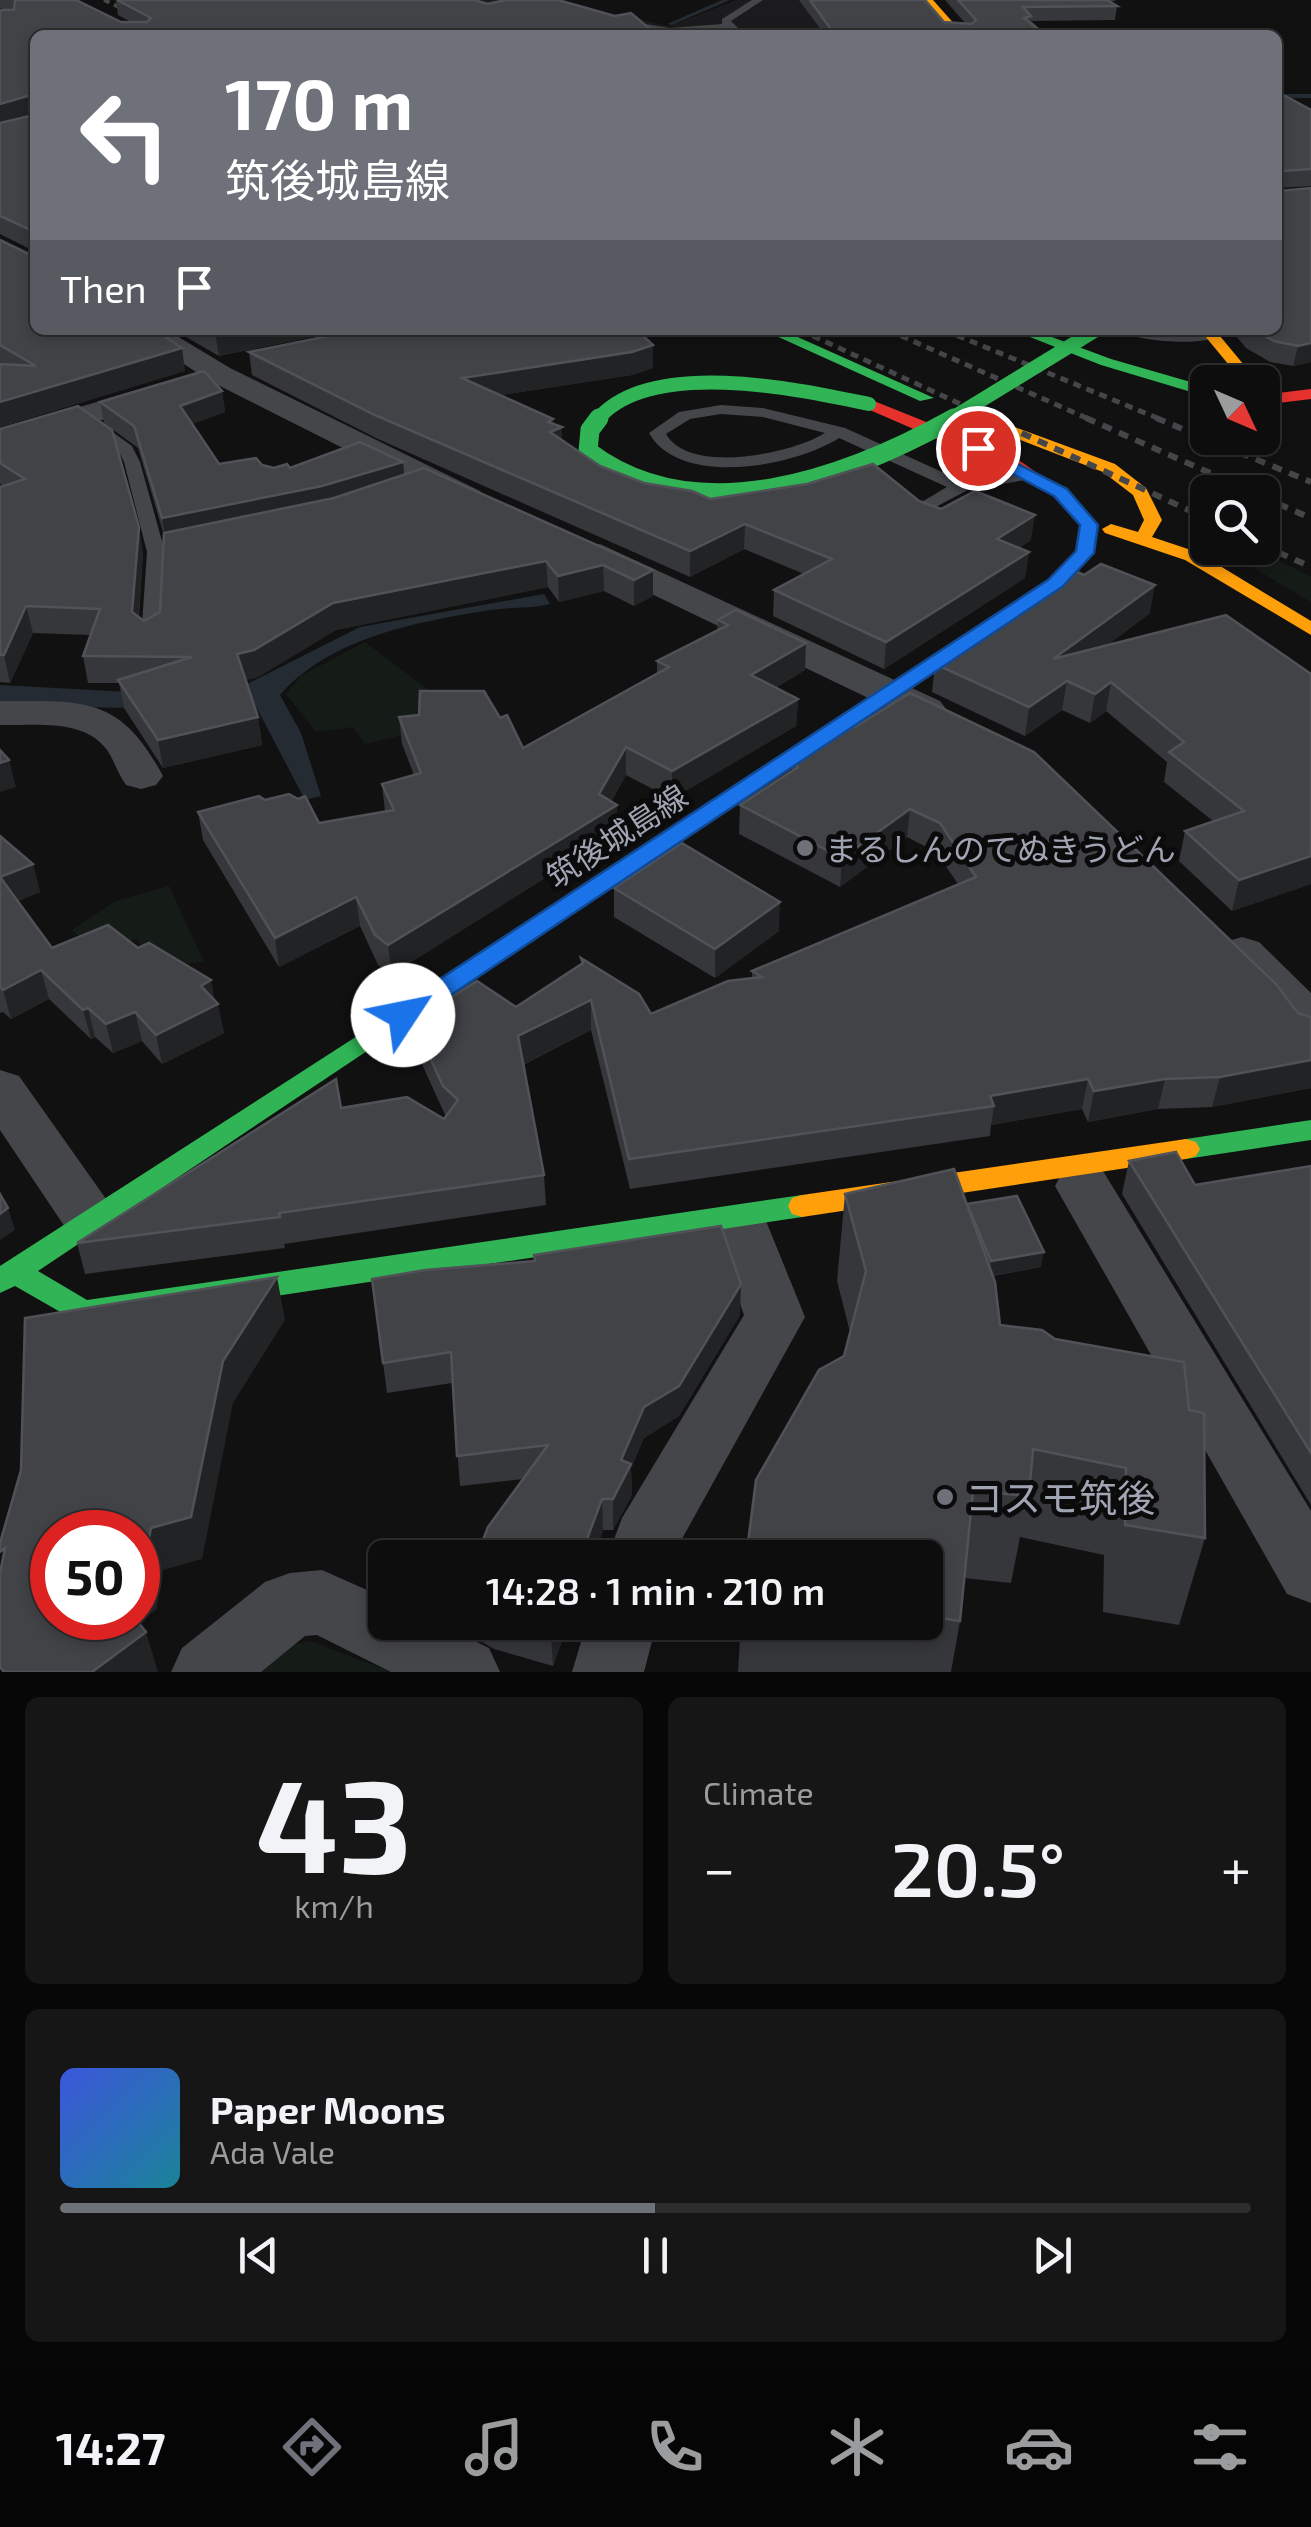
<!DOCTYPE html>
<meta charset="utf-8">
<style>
body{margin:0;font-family:"Exo 2","Noto Sans JP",sans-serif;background:#161616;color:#f1f3f6;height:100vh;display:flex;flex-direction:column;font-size:38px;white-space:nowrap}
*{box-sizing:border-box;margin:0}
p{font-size:32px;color:#9a9c9d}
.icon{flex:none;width:55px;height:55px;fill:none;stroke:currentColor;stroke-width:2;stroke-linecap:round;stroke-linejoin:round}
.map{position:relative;height:1672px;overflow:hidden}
.sheet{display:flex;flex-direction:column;gap:25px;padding:25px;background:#070707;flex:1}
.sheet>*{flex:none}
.hud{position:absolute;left:30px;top:30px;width:1252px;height:305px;border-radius:15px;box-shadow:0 5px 15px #0003,0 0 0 2px #2d2d2e;background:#6f717a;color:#fff;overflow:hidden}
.needle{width:65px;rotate:134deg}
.buttons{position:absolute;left:1190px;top:365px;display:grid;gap:20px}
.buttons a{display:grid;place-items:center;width:90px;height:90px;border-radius:15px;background:#0d0d0d;box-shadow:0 5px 15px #0003,0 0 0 2px #2d2d2e;font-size:50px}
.speed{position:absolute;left:30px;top:1510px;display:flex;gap:20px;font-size:50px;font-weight:700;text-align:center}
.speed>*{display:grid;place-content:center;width:130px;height:130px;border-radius:50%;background:#0d0d0d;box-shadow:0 5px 15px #0003,0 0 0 2px #2d2d2e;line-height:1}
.speed .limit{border:15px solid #d22;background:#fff;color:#111}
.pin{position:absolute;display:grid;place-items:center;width:85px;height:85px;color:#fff;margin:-42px;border:5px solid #fff;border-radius:50%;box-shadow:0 2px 10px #0007}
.me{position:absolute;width:110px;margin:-55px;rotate:56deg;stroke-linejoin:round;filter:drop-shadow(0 0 8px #0008)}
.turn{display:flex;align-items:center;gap:35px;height:210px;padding:0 30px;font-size:45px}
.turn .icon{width:130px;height:130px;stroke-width:2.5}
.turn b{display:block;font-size:70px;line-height:85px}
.then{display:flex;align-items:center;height:95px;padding:0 30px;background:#0003;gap:20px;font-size:38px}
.big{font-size:75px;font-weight:600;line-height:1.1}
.sheet .card{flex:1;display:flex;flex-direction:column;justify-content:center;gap:15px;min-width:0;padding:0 35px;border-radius:15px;background:#161616}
.sheet .dial{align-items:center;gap:0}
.dial b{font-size:130px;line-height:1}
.song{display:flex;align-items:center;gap:30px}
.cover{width:120px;height:120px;border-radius:15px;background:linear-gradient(135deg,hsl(230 70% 55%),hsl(190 70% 35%))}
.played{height:10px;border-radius:5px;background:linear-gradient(90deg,#6f717a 50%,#2d2d2e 50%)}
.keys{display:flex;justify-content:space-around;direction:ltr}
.heat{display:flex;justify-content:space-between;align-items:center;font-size:55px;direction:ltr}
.sheet .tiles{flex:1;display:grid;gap:25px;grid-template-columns:1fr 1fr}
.card:last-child{grid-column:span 2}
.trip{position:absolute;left:368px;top:1540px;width:575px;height:100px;border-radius:15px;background:#0d0d0d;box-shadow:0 5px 15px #0003,0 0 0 2px #2d2d2e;font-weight:600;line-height:100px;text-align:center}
.tab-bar{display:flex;height:160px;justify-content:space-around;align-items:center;background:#050505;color:#9a9c9d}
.tab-bar .icon{width:70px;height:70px}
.tab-bar .on{color:#6f717a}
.tab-bar b{font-size:45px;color:#f1f3f6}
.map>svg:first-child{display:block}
</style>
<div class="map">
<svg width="1311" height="1672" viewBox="0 0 1311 1672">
<rect width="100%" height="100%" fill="#111"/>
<polygon fill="#1b1b1e" points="199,0 548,0 670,26 736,0 924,0 953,35 254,35"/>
<g fill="#151b17">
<polygon points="1220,548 1255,548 1311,577 1311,602"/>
<polygon points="365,642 434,694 454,723 365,744 353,727 316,732 286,694 302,675"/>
<polygon points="169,886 204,962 153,967 137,939 94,949 72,930 116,901"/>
<polygon points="310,1641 392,1672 233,1672 258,1653"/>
</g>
<path fill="#242b32" d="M544,594L550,604C528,609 510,607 490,610C417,622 331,637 280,695L301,733L321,796L305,800L251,697C160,713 91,708 0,702V685L185,695L237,689L360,627Z"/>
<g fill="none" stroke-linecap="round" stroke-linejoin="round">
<g fill="#242b32" fill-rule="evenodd">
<polygon points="722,0 730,0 672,25 667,24"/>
<rect x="1278" y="94" width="33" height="4"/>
</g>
<g fill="#45464a" fill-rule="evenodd">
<polygon points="752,0 763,0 731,21 739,29 734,32 728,29 670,34 614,23 619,20 670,28 722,24 722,19"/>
<path d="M1117,330L1211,332L1218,336C1201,347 1134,341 1117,330Z"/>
<path d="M721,405L763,408L845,428L962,481L1030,469L1038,474L1030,479L968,490L926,512L917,507L920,503L947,487L839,438C794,467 680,488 649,433L679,412ZM721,414L763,417L825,433C791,454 690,475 666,434L690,419Z"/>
<polygon points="85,421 97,421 132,446 140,462 165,552 158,643 144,643 141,639 147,552 124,462 119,452 85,427"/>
</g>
<g fill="#45464a" fill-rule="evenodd">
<polygon points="133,330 167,330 230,368 480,491 485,498 480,505 468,508 456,505 208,380"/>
<polygon points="160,383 171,385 175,392 171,399 0,451 0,431"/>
<polygon points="600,544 940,701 947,710 940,719 926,722 912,719 587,563 582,555 587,547"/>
<path d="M0,701C84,701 120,695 163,776L156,785L141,789L126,785C118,774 114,760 107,750C84,718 34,726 0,725Z"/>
<polygon points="1242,937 1259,942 1311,993 1311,1046 1293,1041 1271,1011 1218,953 1225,942"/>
<polygon points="0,1070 19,1076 111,1206 120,1221 111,1236 91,1243 71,1236 0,1130"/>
<polygon points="1083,1165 1103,1171 1311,1511 1311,1603 1287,1594 1055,1186 1063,1171"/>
<polygon points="746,1215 766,1221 805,1317 678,1546 675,1558 607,1558 622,1518 744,1315 717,1237 726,1221"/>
<polygon points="322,1570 385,1598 385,1622 436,1622 489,1648 500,1672 391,1672 317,1635 305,1636 261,1672 171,1672 182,1648 265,1582 290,1573"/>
<polygon points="587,1622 657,1622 644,1672 572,1672"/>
</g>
<g fill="#30b455" fill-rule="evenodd">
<polygon points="763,330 782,330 934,398 920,401"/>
<polygon points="1012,330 1033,330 1111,359 1208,387 1208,397 1101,365"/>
<polygon points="1033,471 1067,488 1098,525 1094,553 1062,588 750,796 734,796 731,791 734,786 1048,580 1076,552 1080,526 1055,496 1027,480 1025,476"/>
<polygon points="382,1020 391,1023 395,1029 391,1035 38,1271 87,1300 802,1195 812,1198 816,1206 812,1214 802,1217 83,1325 15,1286 0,1293 0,1266"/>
<polygon points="1311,1120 1311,1140 1186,1159 1176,1156 1172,1149 1176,1142 1186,1139"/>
</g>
<g fill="#ff9f0a" fill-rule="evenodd">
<polygon points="923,0 933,0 964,35 954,35"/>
<polygon points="1200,330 1215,330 1258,382 1243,382"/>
<polygon points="1001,422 1115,464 1146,488 1162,520 1152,537 1197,552 1311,621 1311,635 1185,560 1105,533 1102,529 1111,524 1138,532 1144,520 1133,495 1103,472 995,430 993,427"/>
<polygon points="1186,1139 1196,1142 1200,1149 1196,1156 1186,1159 802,1217 792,1214 788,1206 792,1198 802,1195"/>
</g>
<g fill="#e5322d" fill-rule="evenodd">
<polygon points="1311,389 1311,399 1262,405 1262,395"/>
<polygon points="869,399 1016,458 1041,476 1033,481 863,407 861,404"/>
<polygon points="742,784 750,786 753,791 750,796 391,1035 373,1035 369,1029 373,1023"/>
</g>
<polyline stroke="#454649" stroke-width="4" stroke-dasharray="6 5" stroke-linecap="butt" points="104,0 180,35"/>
<g stroke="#454649" stroke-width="5" stroke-dasharray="8 6" stroke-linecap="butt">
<polyline points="800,330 995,420"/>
<polyline points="888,330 1091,420"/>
<polyline points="944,330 1162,420"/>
</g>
<g stroke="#454649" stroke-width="6" stroke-dasharray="10 8" stroke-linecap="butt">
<polyline points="989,418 1208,519"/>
<polyline points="1086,418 1253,492"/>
<polyline points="1156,418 1311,482"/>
<polyline points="1262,497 1311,518"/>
<polyline points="1262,545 1311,567"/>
</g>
<g stroke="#30b455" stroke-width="14">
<path d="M597,420C649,357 798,389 869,404"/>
<polyline points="949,420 1096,330"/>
</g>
<path stroke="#30b455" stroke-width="19" d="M599,418L590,430L588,451C697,534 848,477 954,418"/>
</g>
<g fill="#36373a">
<polygon points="0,0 76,0 121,22 131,22 118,15 116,0 475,0 657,35 35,35 35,330 185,371 0,427 0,240 29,254 34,251 0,234 0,10 7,10 0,8"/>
<polygon points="799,0 925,0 944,22 965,23 945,0 1116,0 1111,2 1117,6 1115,20 1031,21 1046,35 825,35"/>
<polygon points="1278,92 1311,110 1311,186 1279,188 1279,191 1311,188 1311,362 1293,366 1270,362 1246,348 1231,330 1278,330"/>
<polygon points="174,330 346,330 219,356"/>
<polygon points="653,345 653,368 632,375 501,395 562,427 562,440 600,466 644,483 710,499 919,501 1031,540 1019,548 1029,552 1025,578 884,669 773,616 774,590 804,574 744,549 690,577 378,439 252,375 249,352"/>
<polygon points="222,391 225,412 192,424 219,464 262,465 274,468 290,468 403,462 404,475 653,570 653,596 634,606 604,591 559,602 548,587 336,630 258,677 246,680 258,717 262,745 163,768 124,708 119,683 88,683 83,656 90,635 33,633 10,683 0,682 0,487 4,486 0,484 0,429 143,552 139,617 144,621 160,612 164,535 138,448 104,423 100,402"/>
<polygon points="736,610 805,670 775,688 798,699 796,726 672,799 626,775 611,802 617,833 392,974 378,965 360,926 279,967 203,840 198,812 265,800 319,823 385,811 382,784 414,775 402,744 399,717 500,718 523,748 657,674 657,661 717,631 718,620"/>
<polygon points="1150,613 1106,646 1311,674 1311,884 1232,911 1179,861 1185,831 1213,821 1164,782 1167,762 1106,711 1090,723 1062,710 1025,736 932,692 935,664"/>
<polygon points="848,723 1298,1013 1311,1017 1311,1088 1212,1107 1158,1109 1088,1122 1082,1109 991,1125 990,1136 630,1189 591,1030 523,1065 544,1175 546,1205 284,1244 285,1248 85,1274 77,1243 341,1108 444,1119 446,1117 416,1051 413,1021 516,1007 582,964 581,958 651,1014 752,978 752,971 958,884 936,852 907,837 840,887 739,834 740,805 792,771 793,760"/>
<polygon points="0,836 33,864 40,892 18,901 52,948 138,948 215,1001 224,1033 162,1064 142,1041 113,1053 95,1037 91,1039 49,999 11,1019 3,1012 0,1013"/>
<polygon points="614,888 779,931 715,978 614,917"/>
<polygon points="1129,1161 1195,1185 1311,1166 1311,1505 1122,1194"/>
<polygon points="845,1194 967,1204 1041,1267 993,1276 1000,1325 1205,1538 1179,1625 1103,1612 1104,1555 1020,1537 1011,1583 964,1578 960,1621 951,1672 738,1672 741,1622 925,1622 925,1558 844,1356 850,1332 837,1281"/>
<polygon points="372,1279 740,1315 679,1416 644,1438 631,1468 632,1495 613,1530 603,1530 593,1558 476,1558 523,1479 460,1486 452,1383 387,1393"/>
<polygon points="462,1622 569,1622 553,1666 494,1649 463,1631"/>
</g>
<g fill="#222324">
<polygon points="31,95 34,113 0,124 0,104"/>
<polygon points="233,330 346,330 219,356 215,333"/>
<polygon points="1311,343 1311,362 1293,366 1298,346"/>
<polygon points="653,345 653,368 632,375 463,401 462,378"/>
<polygon points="182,348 185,371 0,427 0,402"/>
<polygon points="222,391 225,412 184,427 180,406"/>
<polygon points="553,419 554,431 562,427 562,452 551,457 548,422"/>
<polygon points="403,462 405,484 166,541 162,518"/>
<polygon points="1035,515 1031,540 994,564 997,539"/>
<polygon points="745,524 744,549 690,577 690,551"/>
<polygon points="139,527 143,552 137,639 132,612"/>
<polygon points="1029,552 1025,578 884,669 886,642"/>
<polygon points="546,561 548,587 336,630 258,677 241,681 237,654 333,603"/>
<polygon points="603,565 604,591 559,602 558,576"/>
<polygon points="653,570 653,596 634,606 634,580"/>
<polygon points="1155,585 1150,613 1049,688 1053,659"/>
<polygon points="26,606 33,633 10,683 4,655"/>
<polygon points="806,643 805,670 750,702 751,675"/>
<polygon points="1067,681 1062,710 1025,736 1029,707"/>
<polygon points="1111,682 1106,711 1090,723 1095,694"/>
<polygon points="798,699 796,726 672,799 672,771"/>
<polygon points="258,717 262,745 163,768 158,740"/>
<polygon points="626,747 626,775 605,812 617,805 617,833 392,974 388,945 599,794"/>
<polygon points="9,760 16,787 0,792 0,763"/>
<polygon points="910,809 907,837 840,887 842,858"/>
<polygon points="1311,856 1311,884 1232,911 1239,880"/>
<polygon points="33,864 40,892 8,905 0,877"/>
<polygon points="356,897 360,926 279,967 275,938"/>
<polygon points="780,902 779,931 715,978 715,949"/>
<polygon points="41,970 49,999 11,1019 3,990"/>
<polygon points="211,980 216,1006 218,1004 224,1033 162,1064 156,1035 201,986"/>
<polygon points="591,1000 591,1030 520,1066 518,1036"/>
<polygon points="88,1008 95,1037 91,1039 83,1010"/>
<polygon points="135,1012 142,1041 113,1053 106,1024"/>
<polygon points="1311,1060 1311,1088 1212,1107 1220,1077"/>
<polygon points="1088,1079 1082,1109 991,1125 994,1106 990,1096"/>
<polygon points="1165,1079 1158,1109 1088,1122 1094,1091"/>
<polygon points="8,1208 15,1230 0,1240 0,1214"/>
<polygon points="1044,1252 1041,1267 989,1276 991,1261"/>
<polygon points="277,1277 285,1320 233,1403 202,1559 163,1570 157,1609 126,1633 121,1618 138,1618 138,1572 151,1528 223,1361"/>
<polygon points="741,1284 740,1315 679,1416 644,1438 631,1468 632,1495 613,1530 613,1499 621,1460 644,1407"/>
<polygon points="602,1499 603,1530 593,1558 580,1558"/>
<polygon points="556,1622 569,1622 553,1666 551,1636"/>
<polygon points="146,1632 158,1672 92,1672"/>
</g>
<g fill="#424347" stroke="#505258" stroke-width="2.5">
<polygon points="15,0 76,0 121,22 147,22 151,18 117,0 475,0 487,4 506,0 558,0 615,16 631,13 657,35 35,35 35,99 31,95 0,104 0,10 14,10"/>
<polygon points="810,0 925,0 944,22 972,24 976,20 958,0 1107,0 1117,6 1023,7 1031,16 1024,18 1046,35 835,35"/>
<polygon points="1278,92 1311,110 1311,169 1281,171 1278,174 1279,191 1311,188 1311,343 1298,346 1274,341 1254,330 1278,330"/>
<polygon points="35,104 35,330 155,330 182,348 0,402 0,364 36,366 0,345 0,240 29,254 34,251 35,232 0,216 0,123 34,115"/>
<polygon points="209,330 233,330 215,333"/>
<polygon points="358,330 637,330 653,345 632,352 462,378 553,419 548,422 562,427 550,432 600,466 644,483 692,491 710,499 807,484 873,464 919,501 941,509 975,491 1035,515 997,539 1029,552 886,642 774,590 832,559 745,524 690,551 375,415 249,352"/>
<polygon points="204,371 222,391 180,406 219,464 256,458 262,465 274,468 287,464 290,468 360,442 403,462 322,486 162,518 134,426 100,402"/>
<polygon points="78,406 112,430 139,527 132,612 144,621 160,612 164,533 334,498 424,468 653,570 634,580 603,565 558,576 546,561 333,603 254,650 237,654 258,717 158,740 118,680 192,657 83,656 100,609 26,606 4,655 0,655 0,487 25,479 0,463 0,429"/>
<polygon points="1101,564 1155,585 1053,659 1226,615 1311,674 1311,856 1239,880 1185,831 1244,811 1169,752 1184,742 1111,682 1095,694 1067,681 1029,707 935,664 1075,571 1084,575"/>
<polygon points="736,610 806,643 751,675 798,699 672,771 626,747 599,794 617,805 388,945 375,935 356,897 275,938 198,812 259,796 265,800 289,794 298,799 305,796 319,823 394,810 382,784 421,773 399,717 419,715 420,691 484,691 500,718 507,715 523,748 669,667 657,661 728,625 718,620"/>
<polygon points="910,693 1034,752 1276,984 1298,1013 1311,1017 1311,1060 1220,1077 1165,1079 1094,1091 1088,1079 990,1096 994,1106 629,1159 591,1000 518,1036 544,1175 279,1213 280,1217 77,1243 336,1079 341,1108 407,1097 444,1119 458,1100 443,1086 413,1021 477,981 516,1007 583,963 581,958 639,994 651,1014 728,981 762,977 752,971 976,877 940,823 910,809 842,858 740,805 798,767 793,760 848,723 855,727"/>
<polygon points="0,750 9,760 0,763"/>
<polygon points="0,836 33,864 0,877 52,948 108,925 138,948 149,943 211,980 201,986 218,1004 156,1035 135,1012 106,1024 88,1008 83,1010 41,970 3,990 0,987"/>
<polygon points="682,843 780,902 715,949 614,888"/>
<polygon points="1176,1152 1195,1185 1311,1166 1311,1453 1129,1161"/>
<polygon points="954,1169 995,1282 1000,1325 1042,1330 1055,1339 1184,1362 1189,1410 1204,1413 1205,1538 1125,1525 1126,1468 1033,1449 1029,1496 973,1491 960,1621 925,1616 925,1558 746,1558 756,1480 819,1370 844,1356 866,1271 845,1194"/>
<polygon points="0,1194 8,1208 0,1214"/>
<polygon points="1017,1196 1044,1252 991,1261 967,1204"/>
<polygon points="721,1226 741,1284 679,1386 644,1407 621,1460 631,1464 613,1499 602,1499 580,1558 476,1558 488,1527 548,1445 457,1456 451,1352 383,1363 372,1279 425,1270 535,1261 534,1255"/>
<polygon points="277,1277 223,1361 191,1517 151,1528 144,1566 138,1572 138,1532 52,1532 52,1618 135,1618 146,1632 92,1672 4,1672 0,1667 0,1573 5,1548 0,1552 0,1543 21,1470 25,1318"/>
<polygon points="503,1622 556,1622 551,1636"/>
</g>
<polygon fill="#1a73e8" stroke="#114b97" stroke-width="2.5" points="978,444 1067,489 1098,525 1094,553 1062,587 412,1021 394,1021 390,1015 394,1009 1048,580 1076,551 1080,525 1054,496 972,452 972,445"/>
<g fill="#6f717a" stroke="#0b0b0c" stroke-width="4">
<circle cx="805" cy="848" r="10"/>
<circle cx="945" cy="1497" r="10"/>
</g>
<g text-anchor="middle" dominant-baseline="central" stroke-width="10" stroke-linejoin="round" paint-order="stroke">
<g font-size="32" fill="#a1a5b3" stroke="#0b0b0c">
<text transform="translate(616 835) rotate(-33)">筑後城島線</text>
</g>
<g font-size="32" fill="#a1a5b3" stroke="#0b0b0c" text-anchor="start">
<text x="825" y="848">まるしんのてぬきうどん</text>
</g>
<g font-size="38" fill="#a1a5b3" stroke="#0b0b0c" text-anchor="start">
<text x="965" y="1497">コスモ筑後</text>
</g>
</g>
</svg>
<div class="buttons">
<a><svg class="needle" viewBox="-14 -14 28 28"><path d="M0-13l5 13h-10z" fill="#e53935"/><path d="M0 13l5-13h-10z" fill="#9a9c9d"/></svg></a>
<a><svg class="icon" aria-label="search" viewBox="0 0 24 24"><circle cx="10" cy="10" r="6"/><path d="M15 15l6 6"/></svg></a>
</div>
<div class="speed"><div class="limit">50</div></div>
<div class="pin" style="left:978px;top:448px;background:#d93025"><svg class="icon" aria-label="arrive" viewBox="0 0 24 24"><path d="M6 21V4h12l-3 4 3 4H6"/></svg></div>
<svg class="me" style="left:403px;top:1015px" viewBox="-20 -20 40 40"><circle r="19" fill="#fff"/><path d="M0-13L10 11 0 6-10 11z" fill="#1a73e8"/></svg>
<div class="trip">14:28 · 1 min · 210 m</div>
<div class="hud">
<div class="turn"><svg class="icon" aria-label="left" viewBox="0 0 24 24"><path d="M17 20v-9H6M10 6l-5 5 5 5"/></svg><div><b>170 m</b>筑後城島線</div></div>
<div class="then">Then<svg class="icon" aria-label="arrive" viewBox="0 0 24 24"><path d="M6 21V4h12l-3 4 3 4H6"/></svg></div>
</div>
</div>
<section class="sheet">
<div class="tiles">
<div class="card dial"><b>43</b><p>km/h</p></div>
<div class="card"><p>Climate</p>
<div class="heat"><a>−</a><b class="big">20.5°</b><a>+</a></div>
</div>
<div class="card">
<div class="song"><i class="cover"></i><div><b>Paper Moons</b><p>Ada Vale</p></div></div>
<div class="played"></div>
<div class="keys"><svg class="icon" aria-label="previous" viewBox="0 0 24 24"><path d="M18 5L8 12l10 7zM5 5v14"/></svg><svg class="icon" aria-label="pause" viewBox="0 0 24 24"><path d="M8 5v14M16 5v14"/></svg><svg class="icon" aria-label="next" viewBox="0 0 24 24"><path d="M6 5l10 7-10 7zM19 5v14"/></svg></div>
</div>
</div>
</section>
<nav class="tab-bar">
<b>14:27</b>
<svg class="icon on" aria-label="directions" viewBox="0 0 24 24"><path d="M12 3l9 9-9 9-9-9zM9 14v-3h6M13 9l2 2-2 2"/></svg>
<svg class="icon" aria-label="music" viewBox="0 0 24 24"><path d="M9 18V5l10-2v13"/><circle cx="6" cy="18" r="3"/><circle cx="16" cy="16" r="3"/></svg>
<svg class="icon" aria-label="phone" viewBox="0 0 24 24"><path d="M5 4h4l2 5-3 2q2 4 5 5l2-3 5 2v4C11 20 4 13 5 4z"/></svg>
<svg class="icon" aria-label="climate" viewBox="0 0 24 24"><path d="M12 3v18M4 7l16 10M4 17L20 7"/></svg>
<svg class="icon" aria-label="car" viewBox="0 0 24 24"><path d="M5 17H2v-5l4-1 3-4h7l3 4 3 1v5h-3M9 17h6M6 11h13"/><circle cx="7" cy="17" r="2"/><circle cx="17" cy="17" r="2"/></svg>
<svg class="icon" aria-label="filters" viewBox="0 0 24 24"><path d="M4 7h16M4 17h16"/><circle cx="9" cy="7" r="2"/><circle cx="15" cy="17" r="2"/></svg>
</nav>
